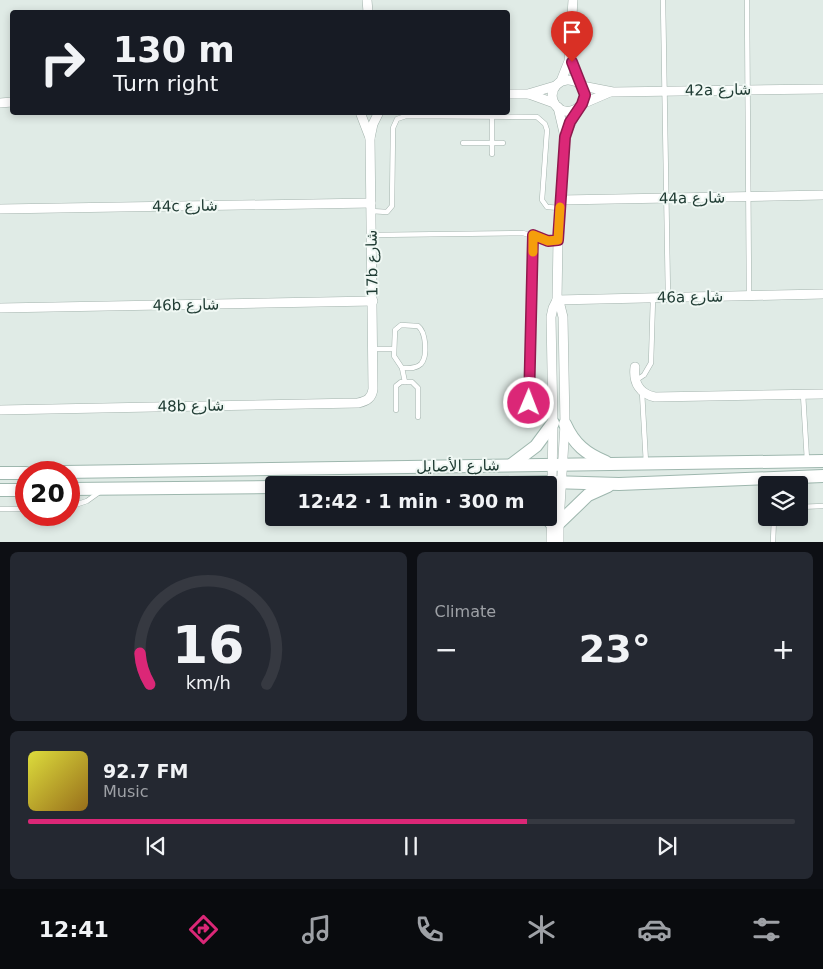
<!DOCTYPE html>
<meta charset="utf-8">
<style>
body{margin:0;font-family:"DejaVu Sans",Vazirmatn,sans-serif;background:#242831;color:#f1f3f6;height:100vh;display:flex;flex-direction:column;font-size:19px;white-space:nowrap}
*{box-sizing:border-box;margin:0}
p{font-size:16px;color:#9ea1a6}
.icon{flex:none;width:28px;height:28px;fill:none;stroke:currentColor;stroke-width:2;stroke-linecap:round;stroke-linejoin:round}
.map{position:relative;height:542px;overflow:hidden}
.side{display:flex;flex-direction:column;gap:10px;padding:10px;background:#0d0f14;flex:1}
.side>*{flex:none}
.top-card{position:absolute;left:10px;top:10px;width:500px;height:105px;border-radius:5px;box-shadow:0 2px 8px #0003;background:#171b24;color:#f1f3f6;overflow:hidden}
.tools{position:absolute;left:758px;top:476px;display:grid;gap:10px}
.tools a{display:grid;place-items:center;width:50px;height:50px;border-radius:5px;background:#171b24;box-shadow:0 2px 8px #0003;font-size:25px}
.speed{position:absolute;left:15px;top:461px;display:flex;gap:10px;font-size:25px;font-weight:700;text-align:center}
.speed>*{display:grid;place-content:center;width:65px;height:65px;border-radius:50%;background:#171b24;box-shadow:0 2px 8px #0003;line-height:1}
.speed .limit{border:8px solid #d22;background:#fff;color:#111}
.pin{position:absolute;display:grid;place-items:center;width:42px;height:42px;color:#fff;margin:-51px -21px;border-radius:50% 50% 50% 0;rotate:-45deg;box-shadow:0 0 5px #0007}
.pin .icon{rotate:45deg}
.me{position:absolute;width:55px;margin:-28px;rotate:1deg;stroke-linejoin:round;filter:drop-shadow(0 0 4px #0008)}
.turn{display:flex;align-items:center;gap:18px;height:105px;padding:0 20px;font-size:22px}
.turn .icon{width:65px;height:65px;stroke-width:2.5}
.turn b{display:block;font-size:35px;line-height:42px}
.big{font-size:38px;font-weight:600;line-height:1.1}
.side .widget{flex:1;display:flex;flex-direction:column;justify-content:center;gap:8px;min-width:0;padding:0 18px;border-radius:8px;background:#242831}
.side .dial{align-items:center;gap:0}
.dial svg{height:130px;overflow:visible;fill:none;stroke:#363941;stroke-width:7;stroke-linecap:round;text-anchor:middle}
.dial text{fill:#f1f3f6;stroke:none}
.song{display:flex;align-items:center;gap:15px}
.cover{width:60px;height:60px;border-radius:8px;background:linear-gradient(135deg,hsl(60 70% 55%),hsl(40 70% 35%))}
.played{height:5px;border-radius:2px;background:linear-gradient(90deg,#db2777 65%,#363941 65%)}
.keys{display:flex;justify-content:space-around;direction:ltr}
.heat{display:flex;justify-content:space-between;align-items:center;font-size:28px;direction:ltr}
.side .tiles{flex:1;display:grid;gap:10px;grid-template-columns:1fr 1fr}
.widget:last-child{grid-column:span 2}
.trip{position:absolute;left:265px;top:476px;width:292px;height:50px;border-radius:5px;background:#171b24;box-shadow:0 2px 8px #0003;font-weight:600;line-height:50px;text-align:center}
.dock{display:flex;height:80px;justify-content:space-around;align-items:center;background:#090b0e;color:#9ea1a6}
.dock .icon{width:35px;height:35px}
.dock .selected{color:#db2777}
.dock b{font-size:22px;color:#f1f3f6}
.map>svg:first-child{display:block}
</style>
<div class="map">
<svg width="823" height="542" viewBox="0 0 823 542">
<rect width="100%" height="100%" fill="#e0ebe6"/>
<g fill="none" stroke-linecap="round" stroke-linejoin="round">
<g stroke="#a3b3ad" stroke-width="5.5">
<g id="lane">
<polyline points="663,0 668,297"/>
<polyline points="747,0 749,296"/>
<polyline points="492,116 492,154"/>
<polyline points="463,143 503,143"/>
<polyline points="371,211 387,212 392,206 393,128 397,119 406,116 537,117 545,124 547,130 542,200 547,207 560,208"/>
<polyline points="372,235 523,233 548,241 558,240"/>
<polyline points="373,349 393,349"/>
<path d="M402,368C408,368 416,369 421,364C428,356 426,332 418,326L401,325L395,330L394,356L402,368L405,382"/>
<polyline points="635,381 644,375 651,363 653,298"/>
<polyline points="642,392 646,463"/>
<polyline points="803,394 807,460"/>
<polyline points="396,410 396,386 401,382 412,382 418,388 418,417"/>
<polyline points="529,422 533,235"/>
<polyline points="69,507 87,501 101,491"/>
<polyline points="799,507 823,506"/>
<polyline points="0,509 26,509"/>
<polyline points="773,542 774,518"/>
</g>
</g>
<g stroke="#a3b3ad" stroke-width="10">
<g id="street">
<polyline points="367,0 368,12"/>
<path d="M570,54C572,61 574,69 577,76C579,82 584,88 584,94C585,108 568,117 557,107C543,92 562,71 580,84"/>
<polyline points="561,81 569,61 573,0"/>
<polyline points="582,86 613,92 823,89"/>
<polyline points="508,94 528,94 555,86"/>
<polyline points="529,94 554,103"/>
<polyline points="0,103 12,102"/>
<polyline points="582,104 610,92"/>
<polyline points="360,112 370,138"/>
<polyline points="566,134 578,108"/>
<polyline points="561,200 823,195"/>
<polyline points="0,209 371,203"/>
<polyline points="557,300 823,294"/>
<polyline points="557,300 560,305 563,317 565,424 559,523 559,542"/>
<polyline points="0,308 373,301"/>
<path d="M635,367C633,383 640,394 655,397L823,394"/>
<path d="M0,410L358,403C367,401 372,398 373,389L370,138L373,124L379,112"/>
<polyline points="551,542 553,423 551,317 553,308 557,300 558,240 565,137 558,107"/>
</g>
</g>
<g stroke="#9eb7ae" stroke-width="14">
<g id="secondary">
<path d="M565,424C574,444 586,454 606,462"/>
<polyline points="511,465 536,446 553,423"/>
<polyline points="63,472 823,461"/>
<polyline points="0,473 26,473"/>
<polyline points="406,485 551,482 619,484 823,476"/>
<polyline points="69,489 274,487"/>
<polyline points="0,490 26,490"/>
<polyline points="547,518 551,523"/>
<polyline points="559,523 588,495 608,486"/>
</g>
</g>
<use href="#lane" stroke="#fff" stroke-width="4.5"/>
<use href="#street" stroke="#fff" stroke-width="9"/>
<use href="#secondary" stroke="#fff" stroke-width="12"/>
</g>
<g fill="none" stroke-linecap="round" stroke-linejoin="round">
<g stroke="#8e194d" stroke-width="12">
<polyline id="route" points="529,403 533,235 548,241 558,240 565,137 570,122 582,104 585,95 572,62"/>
</g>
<use href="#route" stroke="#db2777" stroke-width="9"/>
<polyline stroke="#f59e0b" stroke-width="9" points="533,252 533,235 548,241 558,240 560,207"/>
</g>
<g text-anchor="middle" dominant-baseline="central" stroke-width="4" stroke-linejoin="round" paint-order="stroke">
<g font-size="15" fill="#203c34" stroke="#f0f8f4">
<text transform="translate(718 90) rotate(-1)">42a شارع</text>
<text transform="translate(692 198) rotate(-1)">44a شارع</text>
<text transform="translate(185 206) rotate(-1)">44c شارع</text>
<text transform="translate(372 263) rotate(-91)">17b شارع</text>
<text transform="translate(690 297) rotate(-1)">46a شارع</text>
<text transform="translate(186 305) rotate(-1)">46b شارع</text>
<text transform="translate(191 406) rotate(-1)">48b شارع</text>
<text transform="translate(458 466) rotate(-1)">شارع الأصايل</text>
</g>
</g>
</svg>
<div class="tools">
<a><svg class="icon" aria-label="layers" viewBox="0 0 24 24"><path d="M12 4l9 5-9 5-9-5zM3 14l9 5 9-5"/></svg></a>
</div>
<div class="speed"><div class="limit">20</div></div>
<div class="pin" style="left:572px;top:62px;background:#d93025"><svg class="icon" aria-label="arrive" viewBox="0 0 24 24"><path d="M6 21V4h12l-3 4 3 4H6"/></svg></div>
<svg class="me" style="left:529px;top:403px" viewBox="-20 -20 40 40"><circle r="17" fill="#db2777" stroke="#fff" stroke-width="3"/><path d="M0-11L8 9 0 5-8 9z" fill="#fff"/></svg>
<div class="trip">12:42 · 1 min · 300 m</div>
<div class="top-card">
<div class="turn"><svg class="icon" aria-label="right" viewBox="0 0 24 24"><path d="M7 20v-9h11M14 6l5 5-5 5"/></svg><div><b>130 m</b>Turn right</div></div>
</div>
</div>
<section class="side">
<div class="tiles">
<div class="widget dial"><svg viewBox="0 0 100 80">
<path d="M14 69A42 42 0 1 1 86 69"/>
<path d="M14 69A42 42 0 0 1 8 50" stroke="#db2777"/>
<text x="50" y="56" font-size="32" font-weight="700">16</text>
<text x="50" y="72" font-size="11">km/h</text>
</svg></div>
<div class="widget"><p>Climate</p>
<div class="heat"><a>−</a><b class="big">23°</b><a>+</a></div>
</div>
<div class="widget">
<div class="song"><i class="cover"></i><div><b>92.7 FM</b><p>Music</p></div></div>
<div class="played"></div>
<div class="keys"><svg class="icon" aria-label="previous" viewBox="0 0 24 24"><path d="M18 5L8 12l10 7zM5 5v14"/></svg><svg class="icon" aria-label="pause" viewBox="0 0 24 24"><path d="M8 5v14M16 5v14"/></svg><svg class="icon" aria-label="next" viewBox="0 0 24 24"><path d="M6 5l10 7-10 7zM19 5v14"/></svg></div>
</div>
</div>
</section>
<nav class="dock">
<b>12:41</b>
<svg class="icon selected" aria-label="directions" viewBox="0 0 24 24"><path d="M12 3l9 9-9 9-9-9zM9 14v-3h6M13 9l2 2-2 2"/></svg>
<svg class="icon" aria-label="music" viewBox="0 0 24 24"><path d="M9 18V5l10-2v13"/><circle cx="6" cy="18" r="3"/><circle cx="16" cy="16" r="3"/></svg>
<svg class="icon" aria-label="phone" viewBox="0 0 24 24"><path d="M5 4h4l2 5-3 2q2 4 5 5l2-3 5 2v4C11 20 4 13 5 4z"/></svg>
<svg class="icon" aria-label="climate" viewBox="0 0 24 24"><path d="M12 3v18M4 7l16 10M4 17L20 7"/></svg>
<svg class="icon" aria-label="car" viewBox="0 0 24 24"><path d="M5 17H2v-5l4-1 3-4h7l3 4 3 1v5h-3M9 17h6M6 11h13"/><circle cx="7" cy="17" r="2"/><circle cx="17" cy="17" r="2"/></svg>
<svg class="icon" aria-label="filters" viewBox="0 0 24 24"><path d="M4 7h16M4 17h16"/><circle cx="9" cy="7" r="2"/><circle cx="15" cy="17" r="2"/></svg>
</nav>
